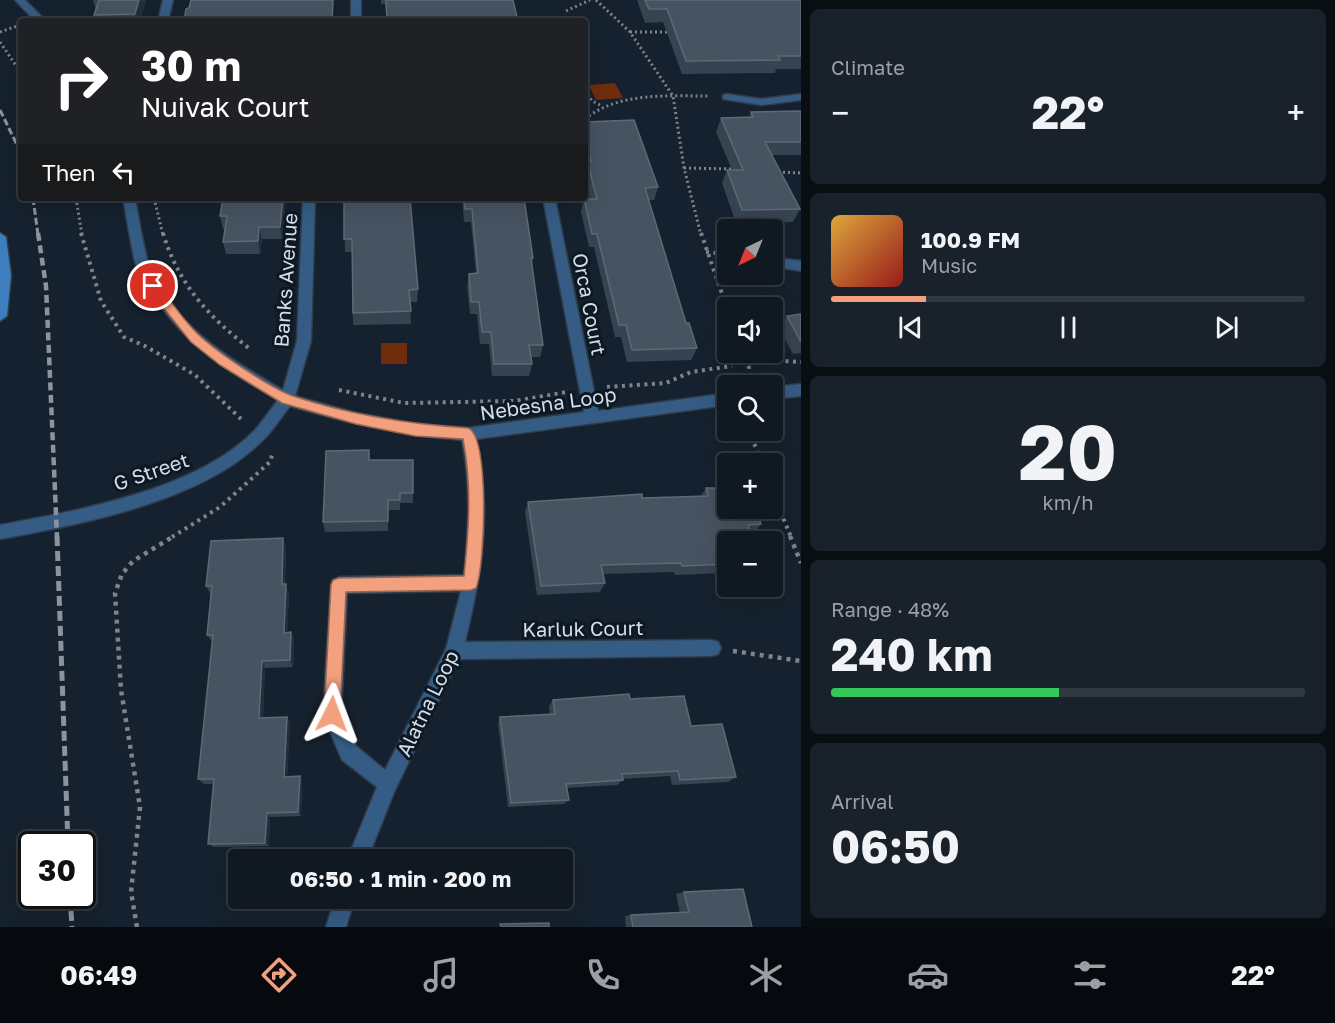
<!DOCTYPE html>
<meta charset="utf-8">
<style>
body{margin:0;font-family:"Golos Text",sans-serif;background:#19222a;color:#f1f3f6;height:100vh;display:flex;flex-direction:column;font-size:22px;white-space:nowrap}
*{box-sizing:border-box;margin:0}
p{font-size:20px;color:#9ca0a5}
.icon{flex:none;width:33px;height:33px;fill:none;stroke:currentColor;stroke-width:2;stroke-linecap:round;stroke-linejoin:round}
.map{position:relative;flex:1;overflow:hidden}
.panel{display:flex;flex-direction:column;gap:9px;padding:9px;background:#090e13;width:534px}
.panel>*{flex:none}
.hud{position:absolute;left:18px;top:18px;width:570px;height:183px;border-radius:6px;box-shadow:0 6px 24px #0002,0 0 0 2px #303840;background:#202124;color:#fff;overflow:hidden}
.needle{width:39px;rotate:223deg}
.tools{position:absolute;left:717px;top:219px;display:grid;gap:12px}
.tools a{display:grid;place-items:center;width:66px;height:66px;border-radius:6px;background:#101922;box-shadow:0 6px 24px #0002,0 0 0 2px #303840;font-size:30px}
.speed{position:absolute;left:18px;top:831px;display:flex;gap:12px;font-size:30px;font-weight:700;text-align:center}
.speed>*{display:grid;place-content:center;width:78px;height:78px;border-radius:50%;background:#101922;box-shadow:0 6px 24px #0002,0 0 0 2px #303840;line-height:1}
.speed .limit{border:3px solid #111;border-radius:9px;background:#fff;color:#111}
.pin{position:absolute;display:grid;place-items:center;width:51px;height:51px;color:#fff;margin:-26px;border:3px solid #fff;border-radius:50%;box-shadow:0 2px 6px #0007}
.me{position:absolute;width:66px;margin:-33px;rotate:3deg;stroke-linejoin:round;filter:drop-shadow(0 0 4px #0008)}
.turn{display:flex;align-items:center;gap:21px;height:126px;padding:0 24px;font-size:27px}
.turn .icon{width:78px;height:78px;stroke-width:2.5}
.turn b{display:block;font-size:42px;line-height:51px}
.then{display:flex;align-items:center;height:57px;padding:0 24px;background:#0003;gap:12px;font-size:22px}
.big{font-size:45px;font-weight:700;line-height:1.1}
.panel .tile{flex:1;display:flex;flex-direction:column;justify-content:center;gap:9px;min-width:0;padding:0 21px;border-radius:9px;background:#19222a}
.panel .dial{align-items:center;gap:0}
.dial b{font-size:78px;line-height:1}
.song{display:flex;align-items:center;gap:18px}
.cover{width:72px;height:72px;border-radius:9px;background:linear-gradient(135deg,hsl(40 70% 55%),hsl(0 70% 35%))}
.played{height:6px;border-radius:3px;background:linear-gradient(90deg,#f2a07e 20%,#303840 20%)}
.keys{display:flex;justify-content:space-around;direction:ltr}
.heat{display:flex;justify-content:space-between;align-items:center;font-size:33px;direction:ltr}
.charge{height:9px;border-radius:4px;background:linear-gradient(90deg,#34c759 48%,#303840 0)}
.trip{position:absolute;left:228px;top:849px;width:345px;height:60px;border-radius:6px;background:#101922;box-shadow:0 6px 24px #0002,0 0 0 2px #303840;font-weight:700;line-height:60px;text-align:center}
.menu{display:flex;height:96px;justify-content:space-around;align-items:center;background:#060a0e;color:#9ca0a5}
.menu .icon{width:42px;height:42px}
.menu .current{color:#f2a07e}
.menu b{font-size:27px;color:#f1f3f6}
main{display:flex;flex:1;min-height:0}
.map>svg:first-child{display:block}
</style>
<main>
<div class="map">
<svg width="801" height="927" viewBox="0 0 801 927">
<rect width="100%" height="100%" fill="#15212e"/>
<g fill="#6f2d0c">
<polygon points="615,83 623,98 596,100 589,85"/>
<rect x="381" y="343" width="26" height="21"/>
</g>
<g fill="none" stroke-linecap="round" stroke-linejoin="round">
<g stroke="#303b48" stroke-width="3">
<g id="minor">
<polygon points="15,0 25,0 46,21 35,21"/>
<polygon points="163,0 173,0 168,21 158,21"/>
<rect x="351" y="0" width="10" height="21"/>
<polygon points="551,17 555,21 538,21 540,19"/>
<polygon points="727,94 761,99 801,94 801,100 761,105 723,99 723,95"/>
<path d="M123,198H135C139,219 142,241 148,262C166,322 232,360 283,390L297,341L303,198H315L311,341L295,396L356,413L415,424L468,428L584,412L543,198H555L598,411L728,393V405L476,439C492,512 482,571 465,642L712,640L718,642L721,648L718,654L712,656L459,659L395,790L367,860H347L377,787L342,760L323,715L331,585L333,580L339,577L464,575C469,529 471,485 462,440C401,435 348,423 290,406C282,416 274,429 265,438C205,501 83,524 0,539V525C80,510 197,490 255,430C263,421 270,410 278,400C228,371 188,348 155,298C147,287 139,274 135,262C130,241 127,219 123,198ZM461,591L446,649L385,770L356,746L341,715L347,593Z"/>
<polygon points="772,257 801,261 801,271 772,266"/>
<polygon points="801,384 801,396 772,399 772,387"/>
<polygon points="335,898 355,898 346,927 326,927"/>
</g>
</g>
<g stroke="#303b48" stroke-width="3">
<polygon id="secondary" points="0,233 6,237 11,275 7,316 0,321"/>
</g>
<g stroke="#7a8590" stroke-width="3" stroke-dasharray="2 3" stroke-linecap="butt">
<polyline points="596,0 630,32 673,96 684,168 701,235"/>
<polyline points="566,11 590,0"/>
<polyline points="0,32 20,25"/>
<polyline points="630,32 671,32"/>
<polyline points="0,42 21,73"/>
<polyline points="585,90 592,101 602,106"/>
<path d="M585,119C618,92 668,96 708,96"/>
<polyline points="684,168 734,169"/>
<polyline points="778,172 801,173"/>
<polyline points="76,198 82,235"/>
<polyline points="154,198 163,235"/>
</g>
<g stroke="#7a8590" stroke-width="4" stroke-dasharray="3 4.5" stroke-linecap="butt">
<polyline points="81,233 101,301 124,337 145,346 195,375 241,419"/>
<path d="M163,233C178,284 209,317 250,349"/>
<polyline points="701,233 728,311"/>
<polyline points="706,252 728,254"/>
<polyline points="743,352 749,368 748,386"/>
<polyline points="763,360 801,362"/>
<polyline points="607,387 666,383 691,372 732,366"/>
<polyline points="339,390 404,403 514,401 567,392"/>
<polyline points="749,430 762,464"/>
<polyline points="772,491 791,537"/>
<polyline points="172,537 220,507 270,462 273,452"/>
</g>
<g stroke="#7a8590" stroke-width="4.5" stroke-dasharray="4 5" stroke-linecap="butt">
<polyline points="790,536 801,563"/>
<polyline points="733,651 801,661"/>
<polyline points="137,927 131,892 140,807 121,690 115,593 122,574 133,561 174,536"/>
</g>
<use href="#minor" fill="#355c84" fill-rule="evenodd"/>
<use href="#secondary" fill="#3c7ebe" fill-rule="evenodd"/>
<g stroke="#89949e" stroke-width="3" stroke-dasharray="7 3" stroke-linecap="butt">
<polyline points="0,110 21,153"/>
<polyline points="33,198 38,235"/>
</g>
<polyline stroke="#89949e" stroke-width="4.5" stroke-dasharray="8 4.5" stroke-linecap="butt" points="38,233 46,286 57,537"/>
<g stroke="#89949e" stroke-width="5" stroke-dasharray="10 5" stroke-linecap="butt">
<polyline points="57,536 68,844"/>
<polyline points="70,896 72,927"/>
</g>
</g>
<g fill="#364350">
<polygon points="93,0 146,0 140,21 96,21 94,15 96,9"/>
<polygon points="381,0 513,0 518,21 387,21 385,4 381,4"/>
<polygon points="637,0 801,0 801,69 776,69 775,73 682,74 663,22 645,23"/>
<polygon points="801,111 801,155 772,155 800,209 793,222 736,223 722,183 727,170 732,170 716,132 721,118 749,117 751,112"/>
<polygon points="585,122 658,187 654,200 649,200 686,323 697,348 691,360 627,362 621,337 615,337 594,247 589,247 581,212 584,199 590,199 585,179"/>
<polygon points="223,198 286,198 282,239 262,239 260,254 226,254 223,242 225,229 223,229 220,216"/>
<polygon points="344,198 418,289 417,302 410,302 411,324 353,325 352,252 345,252"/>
<polygon points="462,198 524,198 533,258 532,264 543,345 540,357 531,357 532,364 529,376 492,376 489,344 480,344 477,314 470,314 467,286 469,274 476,274 471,222 464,222"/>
<polygon points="801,314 801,353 793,354 779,328 787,316"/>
<polygon points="370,460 413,493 413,503 400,503 400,510 388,510 388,531 325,532 323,522"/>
<polygon points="706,488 761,524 753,534 747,534 742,541 728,542 728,573 675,575 674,572 603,574 605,583 600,592 537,595 525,512 528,502 700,497"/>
<polygon points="283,538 286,548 285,584 289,593 287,633 291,632 294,640 293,667 265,668 263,718 287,717 290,723 287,777 300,776 302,781 301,816 270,817 269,846 214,847 208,844 213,784 204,784 198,779 213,643 207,635 211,595 206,586"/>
<polygon points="630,699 691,726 736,777 728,782 672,785 670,776 622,779 623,780 617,785 567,788 569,800 564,804 508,807 498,723 500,717 550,714 549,706 553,700"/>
<polygon points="684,892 752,927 626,927 625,916 631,915 680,913 676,894"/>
</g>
<g fill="#222e3c">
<polygon points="139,0 146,0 140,21 137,21 135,14"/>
<polygon points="333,0 334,0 333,21 332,21"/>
<polygon points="283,198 286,198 282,239 280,227"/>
<polygon points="259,227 262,239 260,254 258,241"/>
<polygon points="283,538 286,548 284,593 282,584"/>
<polygon points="286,584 289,593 287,641 284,633"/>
<polygon points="291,632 294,640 293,667 290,660"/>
<polygon points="262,661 265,668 263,724 259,718"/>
<polygon points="287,717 290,723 287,782 284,777"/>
<polygon points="300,776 302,781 301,816 298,812"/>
<polygon points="267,813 270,817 269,846 265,843"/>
</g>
<g fill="#475361" stroke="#5d6976" stroke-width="1.5">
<polygon points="99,0 139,0 135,14 94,15"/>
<polygon points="191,0 333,0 332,21 184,21 186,9 189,8"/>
<polygon points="386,0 513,0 518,21 387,21"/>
<polygon points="645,0 801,0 801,56 778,56 780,60 686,61 667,9 649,9"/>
<polygon points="801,111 801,142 765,142 800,209 742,210 727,170 743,170 721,118 753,117 751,112"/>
<polygon points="634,120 658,187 645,188 686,323 689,323 697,348 632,350 626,325 619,325 597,234 592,234 584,199 597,199 587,161 591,161 585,140 585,122"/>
<polygon points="223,198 283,198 280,227 259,227 258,241 223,242 227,216 220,216"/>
<polygon points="344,198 410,198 418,289 409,290 411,311 353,313 352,239 344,239"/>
<polygon points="464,198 524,198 533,258 531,258 543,345 529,345 532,364 494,364 491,332 482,332 479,302 471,302 469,274 478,273 472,209 465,209"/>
<polygon points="801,314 801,342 787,316"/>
<polygon points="369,450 369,460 413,460 413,493 400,493 400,500 388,500 388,521 323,522 326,451"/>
<polygon points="706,488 728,488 728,508 756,508 761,524 748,525 750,531 738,531 741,542 728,542 728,564 682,566 681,563 601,565 605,583 541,586 528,502 642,494 642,498 708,496"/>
<polygon points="283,538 282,584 286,584 284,633 291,632 290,660 262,661 259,718 287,717 284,777 300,776 298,812 267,813 265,843 208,844 214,779 198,779 213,635 207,635 212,586 206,586 211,541"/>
<polygon points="629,694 630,699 684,696 691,726 722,724 736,777 680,780 678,771 622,774 623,780 566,784 569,800 511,803 500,717 555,714 553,700"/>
<polygon points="743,889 752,927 633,927 631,915 689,912 684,892"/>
<polygon points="549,923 549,927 501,927 500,924"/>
</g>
<path fill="#f2a07e" stroke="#9d6852" stroke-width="1.5" d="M153,282L157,283C171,301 184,322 201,337C220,354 270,388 293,396C350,415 409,424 468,428C490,435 485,567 476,588L471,590L346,592L340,714L338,720L332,723L326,720L324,714L331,585L333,580L339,578L464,576C469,528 472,486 463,439L415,436L356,424L282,403L220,365L191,342L149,290L147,286Z"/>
<g text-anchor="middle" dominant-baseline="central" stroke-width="6" stroke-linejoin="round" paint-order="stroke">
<g font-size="20" fill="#d5dee7" stroke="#0c1824">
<text transform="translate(285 280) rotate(-86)">Banks Avenue</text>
<text transform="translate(590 304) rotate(79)">Orca Court</text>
<text transform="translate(548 403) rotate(-8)">Nebesna Loop</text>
<text transform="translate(151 471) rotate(-19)">G Street</text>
<text transform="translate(583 628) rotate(-1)">Karluk Court</text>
<text transform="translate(427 703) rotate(-64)">Alatna Loop</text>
</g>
</g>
</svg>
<div class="tools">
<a><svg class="needle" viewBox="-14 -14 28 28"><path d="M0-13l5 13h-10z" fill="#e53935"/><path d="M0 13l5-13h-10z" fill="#9ca0a5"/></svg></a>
<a><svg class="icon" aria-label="sound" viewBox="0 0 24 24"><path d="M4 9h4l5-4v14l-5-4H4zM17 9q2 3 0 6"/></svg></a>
<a><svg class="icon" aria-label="search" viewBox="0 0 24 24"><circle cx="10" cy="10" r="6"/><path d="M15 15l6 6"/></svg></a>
<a>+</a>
<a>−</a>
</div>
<div class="speed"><div class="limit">30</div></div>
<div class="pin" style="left:153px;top:286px;background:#d93025"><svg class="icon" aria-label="arrive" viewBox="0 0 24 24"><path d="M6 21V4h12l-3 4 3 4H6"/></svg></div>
<svg class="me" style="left:332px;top:714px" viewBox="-20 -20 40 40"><path d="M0-17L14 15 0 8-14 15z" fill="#f2a07e" stroke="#fff" stroke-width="4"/></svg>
<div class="trip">06:50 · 1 min · 200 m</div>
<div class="hud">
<div class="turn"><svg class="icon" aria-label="right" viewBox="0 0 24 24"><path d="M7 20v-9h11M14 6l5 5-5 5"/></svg><div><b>30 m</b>Nuivak Court</div></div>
<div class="then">Then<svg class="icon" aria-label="left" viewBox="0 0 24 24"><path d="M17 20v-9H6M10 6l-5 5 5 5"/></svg></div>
</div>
</div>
<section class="panel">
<div class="tile"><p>Climate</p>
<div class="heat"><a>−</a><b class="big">22°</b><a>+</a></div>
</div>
<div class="tile">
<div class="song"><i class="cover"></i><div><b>100.9 FM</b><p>Music</p></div></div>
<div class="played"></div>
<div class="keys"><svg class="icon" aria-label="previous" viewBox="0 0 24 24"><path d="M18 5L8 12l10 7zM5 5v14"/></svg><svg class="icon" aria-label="pause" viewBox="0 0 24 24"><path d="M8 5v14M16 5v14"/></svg><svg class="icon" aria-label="next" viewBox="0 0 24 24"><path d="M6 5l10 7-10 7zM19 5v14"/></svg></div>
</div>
<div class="tile dial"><b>20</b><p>km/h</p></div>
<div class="tile"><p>Range · 48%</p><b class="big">240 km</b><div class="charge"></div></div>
<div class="tile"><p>Arrival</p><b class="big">06:50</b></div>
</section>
</main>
<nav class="menu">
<b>06:49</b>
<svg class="icon current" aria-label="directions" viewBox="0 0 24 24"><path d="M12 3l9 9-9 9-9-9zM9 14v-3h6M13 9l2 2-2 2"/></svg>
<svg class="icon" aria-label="music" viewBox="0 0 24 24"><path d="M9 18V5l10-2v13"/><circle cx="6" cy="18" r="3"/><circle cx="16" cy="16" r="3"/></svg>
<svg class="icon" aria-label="phone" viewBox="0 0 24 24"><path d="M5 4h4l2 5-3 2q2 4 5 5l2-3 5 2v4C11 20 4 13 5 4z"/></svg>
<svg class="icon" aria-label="climate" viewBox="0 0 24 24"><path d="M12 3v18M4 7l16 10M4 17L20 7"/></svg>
<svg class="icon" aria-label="car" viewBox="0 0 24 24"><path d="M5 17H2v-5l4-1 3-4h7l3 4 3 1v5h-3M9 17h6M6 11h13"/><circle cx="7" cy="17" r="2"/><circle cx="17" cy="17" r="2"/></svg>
<svg class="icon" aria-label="filters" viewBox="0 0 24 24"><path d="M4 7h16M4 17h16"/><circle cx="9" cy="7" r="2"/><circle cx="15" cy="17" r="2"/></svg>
<b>22°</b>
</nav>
